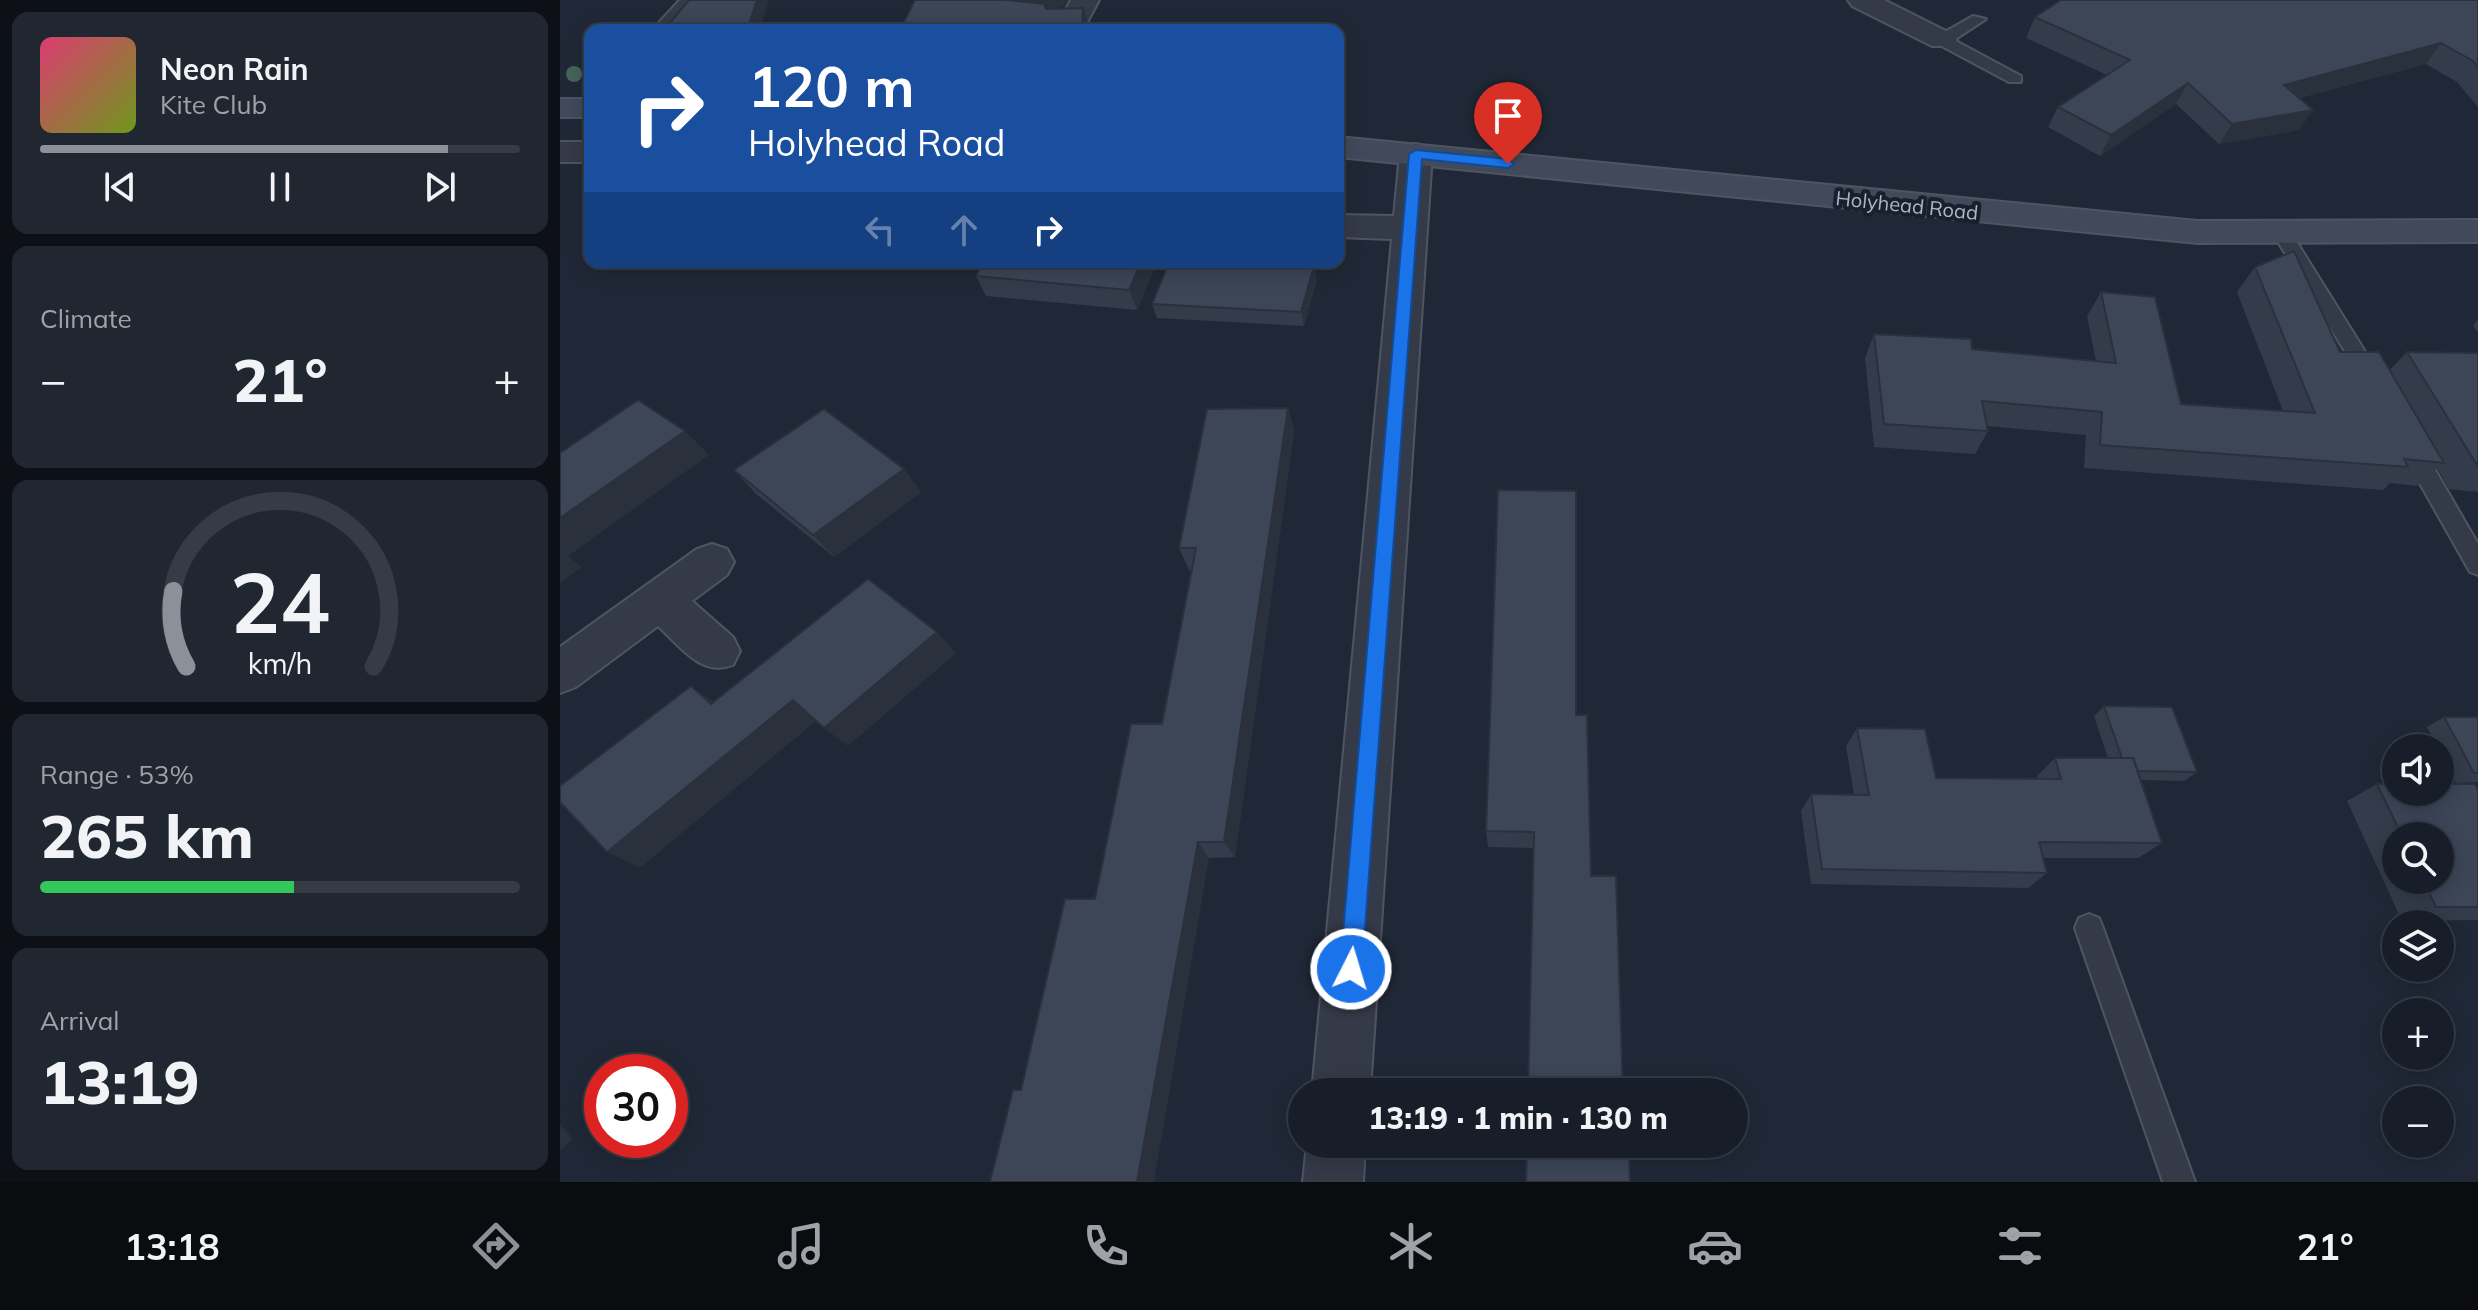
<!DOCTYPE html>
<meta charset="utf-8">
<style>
body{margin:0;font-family:Mulish,sans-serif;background:#212731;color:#f1f3f6;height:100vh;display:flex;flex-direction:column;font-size:30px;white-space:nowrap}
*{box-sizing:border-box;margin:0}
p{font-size:26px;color:#9fa2a8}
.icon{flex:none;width:44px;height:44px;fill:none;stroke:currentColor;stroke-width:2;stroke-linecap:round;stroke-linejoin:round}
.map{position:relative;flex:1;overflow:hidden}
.sheet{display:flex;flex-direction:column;gap:12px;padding:12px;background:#0d1017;width:560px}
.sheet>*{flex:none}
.hud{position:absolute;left:24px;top:24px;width:760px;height:244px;border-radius:16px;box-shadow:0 4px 20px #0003,0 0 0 2px #363c46;background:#1a4fa0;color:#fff;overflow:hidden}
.buttons{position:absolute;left:1822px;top:734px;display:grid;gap:16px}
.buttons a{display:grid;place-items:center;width:72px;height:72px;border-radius:50%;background:#181e29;box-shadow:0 4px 20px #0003,0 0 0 2px #363c46;font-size:40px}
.speed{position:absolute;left:24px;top:1054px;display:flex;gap:16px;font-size:40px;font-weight:700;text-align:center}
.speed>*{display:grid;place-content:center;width:104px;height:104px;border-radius:50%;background:#181e29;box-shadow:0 4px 20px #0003,0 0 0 2px #363c46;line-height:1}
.speed .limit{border:12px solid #d22;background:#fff;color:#111}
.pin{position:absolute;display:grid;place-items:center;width:68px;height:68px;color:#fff;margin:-82px -34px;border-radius:50% 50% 50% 0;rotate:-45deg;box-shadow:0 0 8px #0007}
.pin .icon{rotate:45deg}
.me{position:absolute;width:88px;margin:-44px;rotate:5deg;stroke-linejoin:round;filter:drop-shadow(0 0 6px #0008)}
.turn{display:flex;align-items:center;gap:28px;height:168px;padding:0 32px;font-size:36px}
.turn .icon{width:104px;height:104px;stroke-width:2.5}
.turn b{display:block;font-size:56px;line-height:68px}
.lanes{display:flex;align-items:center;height:76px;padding:0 32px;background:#0003;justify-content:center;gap:40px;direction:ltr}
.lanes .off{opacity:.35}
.big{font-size:60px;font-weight:800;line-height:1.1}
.sheet .widget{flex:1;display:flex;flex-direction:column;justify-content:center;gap:12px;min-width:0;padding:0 28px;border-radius:16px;background:#212731}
.sheet .dial{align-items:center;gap:0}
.dial svg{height:208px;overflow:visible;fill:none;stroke:#363c46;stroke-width:7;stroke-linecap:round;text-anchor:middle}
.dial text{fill:#f1f3f6;stroke:none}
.song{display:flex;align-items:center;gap:24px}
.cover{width:96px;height:96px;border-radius:12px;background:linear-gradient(135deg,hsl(340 70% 55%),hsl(80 70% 35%))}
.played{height:8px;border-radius:4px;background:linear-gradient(90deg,#8c9099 85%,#363c46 85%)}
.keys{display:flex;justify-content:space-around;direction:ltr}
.heat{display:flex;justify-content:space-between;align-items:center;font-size:44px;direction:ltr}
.charge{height:12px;border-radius:6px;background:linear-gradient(90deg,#34c759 53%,#363c46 0)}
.trip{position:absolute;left:728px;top:1078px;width:460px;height:80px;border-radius:40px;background:#181e29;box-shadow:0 4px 20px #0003,0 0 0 2px #363c46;font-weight:800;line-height:80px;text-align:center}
.tab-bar{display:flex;height:128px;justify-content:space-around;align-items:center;background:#0a0c10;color:#9fa2a8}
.tab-bar .icon{width:56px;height:56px}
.tab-bar .active{color:#8c9099}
.tab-bar b{font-size:36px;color:#f1f3f6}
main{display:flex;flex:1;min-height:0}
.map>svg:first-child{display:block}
</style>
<main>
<section class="sheet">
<div class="widget">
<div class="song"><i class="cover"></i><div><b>Neon Rain</b><p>Kite Club</p></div></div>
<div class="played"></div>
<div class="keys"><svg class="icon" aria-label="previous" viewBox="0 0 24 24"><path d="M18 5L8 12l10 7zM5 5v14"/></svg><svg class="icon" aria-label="pause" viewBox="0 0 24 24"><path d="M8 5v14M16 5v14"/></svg><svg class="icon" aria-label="next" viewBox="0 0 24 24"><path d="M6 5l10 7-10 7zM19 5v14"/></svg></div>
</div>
<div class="widget"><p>Climate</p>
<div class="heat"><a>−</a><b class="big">21°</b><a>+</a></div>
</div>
<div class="widget dial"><svg viewBox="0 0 100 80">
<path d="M14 69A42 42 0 1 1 86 69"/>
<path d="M14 69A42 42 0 0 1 9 40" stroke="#8c9099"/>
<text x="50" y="56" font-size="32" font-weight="700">24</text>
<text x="50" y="72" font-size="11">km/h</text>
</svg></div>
<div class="widget"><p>Range · 53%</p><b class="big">265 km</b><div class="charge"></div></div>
<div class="widget"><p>Arrival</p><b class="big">13:19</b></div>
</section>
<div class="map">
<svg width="1918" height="1182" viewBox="0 0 1918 1182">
<rect width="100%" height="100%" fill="#202837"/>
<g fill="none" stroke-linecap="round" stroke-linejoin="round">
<g stroke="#4e5562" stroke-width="4">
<g id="service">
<polygon points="120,0 136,0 109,30 92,30"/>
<polygon points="1413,16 1426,19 1394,40 1461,76 1461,82 1449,82 1376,43 1376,37"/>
<polygon points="1721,226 1728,228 1819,374 1822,379 1819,384 1805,384 1712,232"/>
<polygon points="1852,442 1860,444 1918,544 1918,575 1910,572 1841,450"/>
<polygon points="1529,914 1539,918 1543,928 1635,1182 1603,1182 1515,928 1519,918"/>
</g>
</g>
<g stroke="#4e5562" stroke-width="4">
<g id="minor">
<polygon points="511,0 539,0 523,30 495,30"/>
<polygon points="1288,0 1324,0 1392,34 1397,40 1392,46 1372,46 1292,6"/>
<rect x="0" y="142" width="30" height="20"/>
<polygon points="856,144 867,147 872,154 810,1092 752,1092 832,239 778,237 778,215 834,216 840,154 845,147"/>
<path d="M152,544L167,549L174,562L167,575L132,601L173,637L180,651L173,665C141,677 121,647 98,626L16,687L0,693V647L137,549Z"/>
<polygon points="747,1144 805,1144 803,1182 743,1182"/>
</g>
</g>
<g stroke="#4e5562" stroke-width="4">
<g id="secondary">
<rect x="0" y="99" width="30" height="18"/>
<polygon points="778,137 1637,221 1918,220 1918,242 1637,243 778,157"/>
</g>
</g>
<use href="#service" fill="#343a48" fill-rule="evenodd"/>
<use href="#minor" fill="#343a48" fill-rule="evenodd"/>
<use href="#secondary" fill="#42495b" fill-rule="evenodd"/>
</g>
<circle fill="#466459" cx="14" cy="74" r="8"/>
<g fill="#343c4b" fill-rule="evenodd">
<polygon points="1918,0 1918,107 1897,82 1866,64 1739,98 1739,130 1659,144 1616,104 1540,156 1488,127 1498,107 1547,75 1466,38 1475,17"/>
<polygon points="423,262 597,262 577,310 426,296 416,276"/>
<polygon points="1695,267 1780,352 1829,371 1847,352 1918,353 1918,492 1889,489 1877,468 1858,486 1830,483 1823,490 1524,468 1526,435 1427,426 1428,431 1415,454 1314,447 1305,358 1314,334 1412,349 1536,361 1527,316 1541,292 1621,404 1723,411 1677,292"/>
<polygon points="757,279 744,326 597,318 592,304"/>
<polygon points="1918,320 1918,333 1913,325"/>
<polygon points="728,408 734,432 675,857 649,858 461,1090 602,724 631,570 629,570 619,548"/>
<polygon points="174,470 361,492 274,557 196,494"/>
<polygon points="1544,706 1637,772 1624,781 1581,780 1602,843 1578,858 1483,858 1487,873 1468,888 1251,884 1241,811 1251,794 1294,794 1286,746 1297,728 1376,778 1477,779 1477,776 1495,758 1548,758 1534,716"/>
<polygon points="1016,715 1031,876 1063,1091 968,1092 973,848 928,847 926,831"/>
<polygon points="1884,717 1918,717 1918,782 1896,783 1880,751 1880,748 1878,748 1867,727"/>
<path d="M1817,784L1918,790V920L1842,921L1787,801ZM1836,836H1880V880H1836Z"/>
</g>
<g fill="#2a313d">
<polygon points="197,0 209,0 200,30 187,30"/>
<polygon points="431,0 509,0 504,6 441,22"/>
<polygon points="523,8 530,30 522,30"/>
<polygon points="1881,43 1866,64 1711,105 1724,85"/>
<polygon points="1628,83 1616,104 1540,156 1551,135"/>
<polygon points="1753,110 1739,130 1659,144 1672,124"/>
<polygon points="581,262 597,262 577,310 569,290"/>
<polygon points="754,266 757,279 744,326 741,312"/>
<polygon points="728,408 734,432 675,857 664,842"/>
<polygon points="125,431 149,455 8,556 22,567 0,583 0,518"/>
<polygon points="344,469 361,492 274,557 253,535"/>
<polygon points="377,632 396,653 288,746 264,728"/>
<polygon points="131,686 158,705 151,704"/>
<polygon points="233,700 257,720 80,868 47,852"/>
<polygon points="638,842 649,858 594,1182 577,1182"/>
<polygon points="0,1124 13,1139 0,1151"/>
</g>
<g fill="#3c4657" stroke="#2a313d" stroke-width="2">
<polygon points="129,0 197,0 187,30 104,30"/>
<polygon points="355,0 447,0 484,4 486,9 523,8 522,30 340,30"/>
<polygon points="1501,0 1918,0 1918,67 1913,61 1881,43 1724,85 1753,110 1672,124 1628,83 1551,135 1498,107 1570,60 1475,17"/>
<polygon points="1734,251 1780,352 1819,352 1884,463 1844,459 1848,467 1540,445 1542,412 1422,401 1428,431 1324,424 1314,334 1411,339 1412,349 1556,363 1541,292 1595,297 1621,404 1755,413 1695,267"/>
<polygon points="423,262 581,262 569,290 416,276"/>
<polygon points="609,262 686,262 754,266 741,312 592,304"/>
<polygon points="1847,352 1918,353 1918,466 1917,465"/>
<polygon points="78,400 125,431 0,518 0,453"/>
<polygon points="728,408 664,842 638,842 577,1182 430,1182 453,1090 461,1090 505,899 535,899 571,724 602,724 636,548 619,548 647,409"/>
<polygon points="264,409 344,469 253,535 174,470"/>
<polygon points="938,490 1016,491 1016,715 1027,715 1031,876 1056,876 1063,1091 1067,1091 1068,1092 968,1092 974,832 926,831"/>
<polygon points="308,579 377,632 264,728 233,700 47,852 0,802 0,786 131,686 151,704"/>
<polygon points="1544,706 1612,707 1637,772 1578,771 1573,758 1562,758"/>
<polygon points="1884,717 1918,717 1918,773 1914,773"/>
<polygon points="1297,728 1365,729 1376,778 1501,779 1495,758 1573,758 1602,843 1479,842 1487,873 1262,869 1251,794 1309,795"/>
<polygon points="1817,784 1836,784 1836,792 1880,792 1880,784 1915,784 1918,790 1918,907 1876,907 1863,880 1880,880 1880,836 1842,836"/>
<polygon points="967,1144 1069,1144 1070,1182 966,1182"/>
</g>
<polygon fill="#1a73e8" stroke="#114b97" stroke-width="2" points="856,150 948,159 954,164 948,168 862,159 802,969 799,977 791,980 783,977 780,969 849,154"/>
<g text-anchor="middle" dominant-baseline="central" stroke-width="8" stroke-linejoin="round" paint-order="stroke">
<g font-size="20" fill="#aeb5c4" stroke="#191f2c">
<text transform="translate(1347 205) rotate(6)">Holyhead Road</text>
</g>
</g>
</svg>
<div class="buttons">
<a><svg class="icon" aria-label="sound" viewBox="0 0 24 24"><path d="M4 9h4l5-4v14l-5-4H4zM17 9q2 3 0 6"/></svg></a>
<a><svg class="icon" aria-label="search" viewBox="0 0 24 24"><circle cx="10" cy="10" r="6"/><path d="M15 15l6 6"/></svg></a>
<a><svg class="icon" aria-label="layers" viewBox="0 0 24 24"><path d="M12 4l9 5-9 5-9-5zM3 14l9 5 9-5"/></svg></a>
<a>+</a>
<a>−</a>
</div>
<div class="speed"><div class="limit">30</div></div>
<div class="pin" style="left:948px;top:164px;background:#d93025"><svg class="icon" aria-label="arrive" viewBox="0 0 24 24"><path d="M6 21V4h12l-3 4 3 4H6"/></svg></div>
<svg class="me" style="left:791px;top:969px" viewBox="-20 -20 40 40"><circle r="17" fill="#1a73e8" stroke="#fff" stroke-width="3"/><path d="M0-11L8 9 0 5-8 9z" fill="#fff"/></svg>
<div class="trip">13:19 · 1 min · 130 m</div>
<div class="hud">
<div class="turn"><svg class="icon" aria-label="right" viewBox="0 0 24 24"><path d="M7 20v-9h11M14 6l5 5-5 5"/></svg><div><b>120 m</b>Holyhead Road</div></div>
<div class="lanes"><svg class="icon off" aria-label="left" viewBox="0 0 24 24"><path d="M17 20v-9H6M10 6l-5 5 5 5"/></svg><svg class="icon off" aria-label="ahead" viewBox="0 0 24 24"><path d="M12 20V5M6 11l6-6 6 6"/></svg><svg class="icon" aria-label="right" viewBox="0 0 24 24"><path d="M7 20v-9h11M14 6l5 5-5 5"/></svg></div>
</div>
</div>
</main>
<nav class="tab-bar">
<b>13:18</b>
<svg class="icon active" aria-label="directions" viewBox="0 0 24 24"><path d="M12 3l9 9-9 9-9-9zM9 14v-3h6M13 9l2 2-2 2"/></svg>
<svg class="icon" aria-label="music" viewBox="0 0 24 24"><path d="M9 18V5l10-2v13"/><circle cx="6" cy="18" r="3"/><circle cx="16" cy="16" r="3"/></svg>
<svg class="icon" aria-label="phone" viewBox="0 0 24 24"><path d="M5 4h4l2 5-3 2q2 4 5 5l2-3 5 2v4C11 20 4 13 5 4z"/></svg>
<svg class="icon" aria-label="climate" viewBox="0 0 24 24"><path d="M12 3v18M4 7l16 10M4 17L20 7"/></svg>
<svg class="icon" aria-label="car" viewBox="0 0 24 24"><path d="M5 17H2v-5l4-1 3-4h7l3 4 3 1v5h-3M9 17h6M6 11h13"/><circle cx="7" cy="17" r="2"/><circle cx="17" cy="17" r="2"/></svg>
<svg class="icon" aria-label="filters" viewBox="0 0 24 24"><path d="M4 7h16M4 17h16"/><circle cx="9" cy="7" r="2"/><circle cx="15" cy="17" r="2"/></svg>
<b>21°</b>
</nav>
